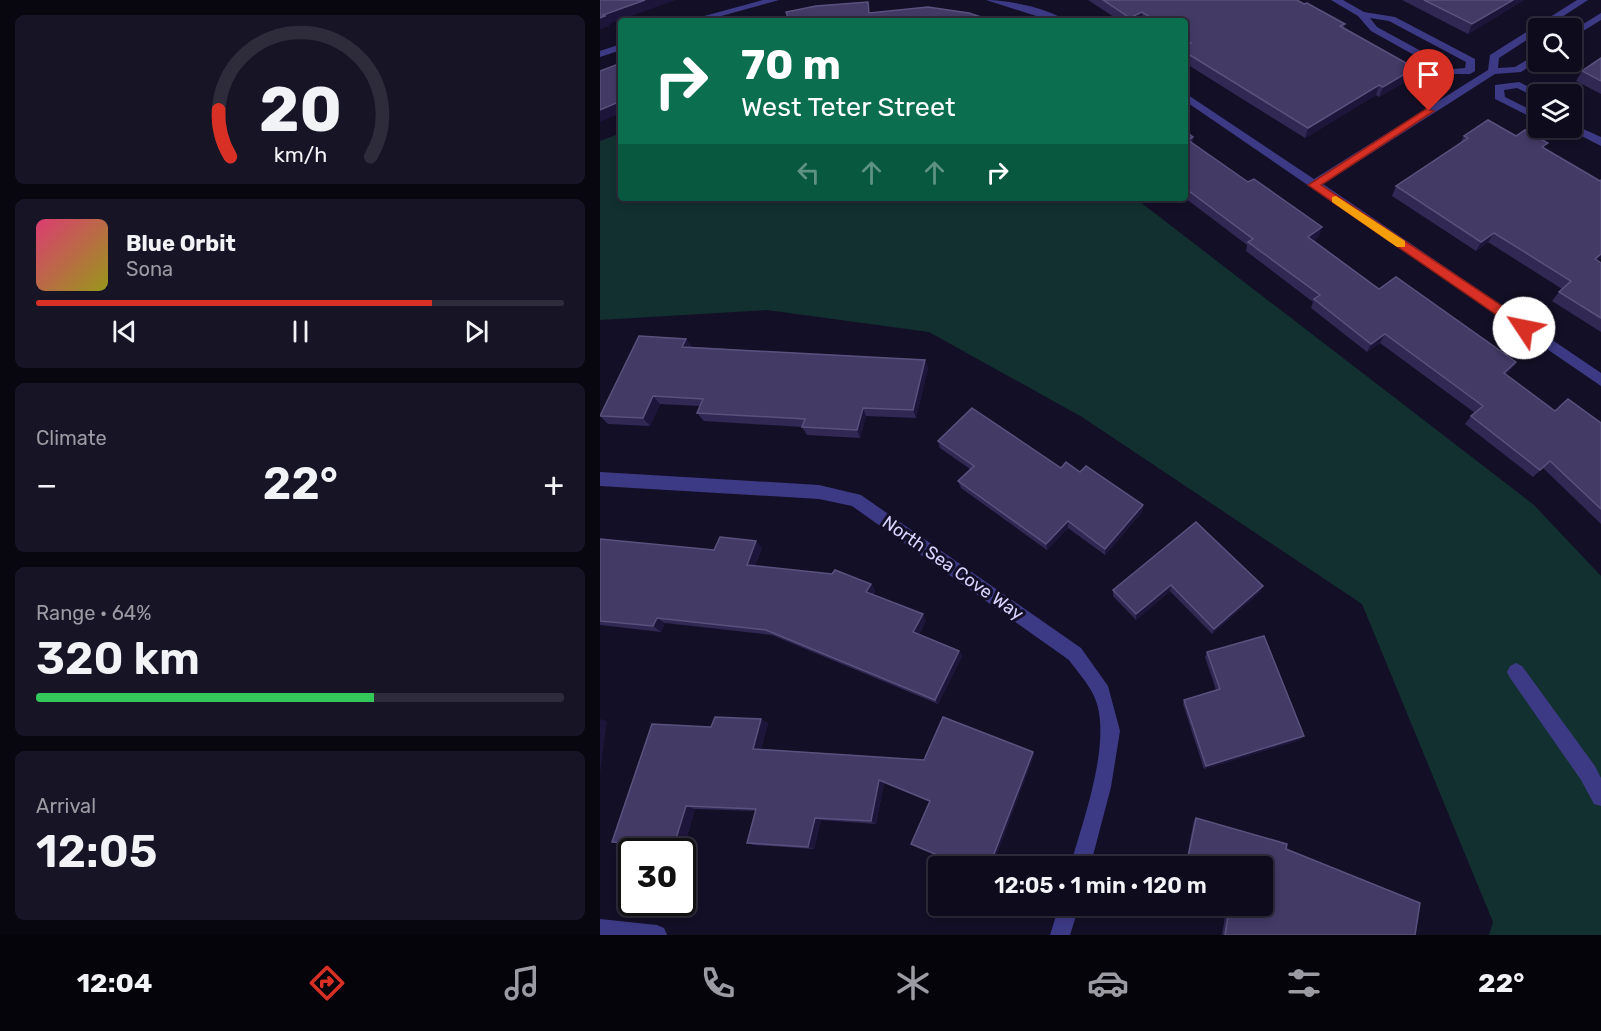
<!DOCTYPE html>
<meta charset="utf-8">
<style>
body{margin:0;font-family:Rubik,sans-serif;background:#171425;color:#f1f3f6;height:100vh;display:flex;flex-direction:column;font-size:22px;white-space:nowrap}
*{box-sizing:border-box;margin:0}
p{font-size:20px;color:#9b9ba3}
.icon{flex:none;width:33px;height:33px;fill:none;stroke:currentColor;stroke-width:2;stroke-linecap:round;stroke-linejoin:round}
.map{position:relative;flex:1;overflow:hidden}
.details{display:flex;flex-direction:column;gap:15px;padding:15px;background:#08060f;width:600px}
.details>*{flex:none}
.guide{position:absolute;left:18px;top:18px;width:570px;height:183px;border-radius:6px;box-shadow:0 3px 9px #0003,0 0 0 2px #2e2b3b;background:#0b6e4f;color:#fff;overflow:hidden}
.controls{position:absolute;left:928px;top:18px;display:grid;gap:12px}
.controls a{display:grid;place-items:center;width:54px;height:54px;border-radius:6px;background:#0e0b1c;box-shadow:0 3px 9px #0003,0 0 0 2px #2e2b3b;font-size:30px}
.speed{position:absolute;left:18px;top:838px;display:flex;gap:12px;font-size:30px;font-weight:700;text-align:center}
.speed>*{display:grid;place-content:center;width:78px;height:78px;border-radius:50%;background:#0e0b1c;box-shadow:0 3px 9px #0003,0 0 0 2px #2e2b3b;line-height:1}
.speed .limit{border:3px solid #111;border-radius:9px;background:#fff;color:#111}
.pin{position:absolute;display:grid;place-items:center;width:51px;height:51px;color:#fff;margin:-62px -26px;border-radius:50% 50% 50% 0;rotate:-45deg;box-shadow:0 0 6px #0007}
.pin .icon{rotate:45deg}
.me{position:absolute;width:66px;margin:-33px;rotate:304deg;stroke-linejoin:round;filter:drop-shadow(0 0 4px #0008)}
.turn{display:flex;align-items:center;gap:21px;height:126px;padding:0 24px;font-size:27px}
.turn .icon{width:78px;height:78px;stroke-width:2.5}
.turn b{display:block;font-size:42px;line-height:51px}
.lanes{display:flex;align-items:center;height:57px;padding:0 24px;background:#0003;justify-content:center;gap:30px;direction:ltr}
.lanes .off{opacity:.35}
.big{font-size:45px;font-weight:600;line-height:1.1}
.details .widget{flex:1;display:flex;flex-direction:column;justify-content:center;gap:9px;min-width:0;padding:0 21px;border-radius:9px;background:#171425}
.details .dial{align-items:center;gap:0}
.dial svg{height:156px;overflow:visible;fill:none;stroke:#2e2b3b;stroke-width:7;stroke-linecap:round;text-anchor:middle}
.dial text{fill:#f1f3f6;stroke:none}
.song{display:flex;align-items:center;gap:18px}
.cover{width:72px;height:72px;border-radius:9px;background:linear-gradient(135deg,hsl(340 70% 55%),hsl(60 70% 35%))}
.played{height:6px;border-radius:3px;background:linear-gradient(90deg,#d93025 75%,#2e2b3b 75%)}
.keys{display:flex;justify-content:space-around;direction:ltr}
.heat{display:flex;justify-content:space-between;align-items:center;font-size:33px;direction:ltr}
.charge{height:9px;border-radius:4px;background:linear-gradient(90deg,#34c759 64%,#2e2b3b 0)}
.trip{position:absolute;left:328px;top:856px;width:345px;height:60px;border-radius:6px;background:#0e0b1c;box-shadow:0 3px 9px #0003,0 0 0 2px #2e2b3b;font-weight:600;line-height:60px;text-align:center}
.tabs{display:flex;height:96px;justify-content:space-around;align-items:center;background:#06040b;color:#9b9ba3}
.tabs .icon{width:42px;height:42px}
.tabs .current{color:#d93025}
.tabs b{font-size:27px;color:#f1f3f6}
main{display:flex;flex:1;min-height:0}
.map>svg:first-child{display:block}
</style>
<main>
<section class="details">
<div class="widget dial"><svg viewBox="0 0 100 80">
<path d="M14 69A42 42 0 1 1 86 69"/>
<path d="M14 69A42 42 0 0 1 8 45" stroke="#d93025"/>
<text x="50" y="56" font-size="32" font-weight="700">20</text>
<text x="50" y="72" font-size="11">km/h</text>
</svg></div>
<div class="widget">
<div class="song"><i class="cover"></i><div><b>Blue Orbit</b><p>Sona</p></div></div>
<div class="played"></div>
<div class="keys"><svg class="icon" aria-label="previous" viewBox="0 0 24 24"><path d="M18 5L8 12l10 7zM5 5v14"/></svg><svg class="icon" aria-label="pause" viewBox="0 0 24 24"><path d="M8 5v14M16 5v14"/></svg><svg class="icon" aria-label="next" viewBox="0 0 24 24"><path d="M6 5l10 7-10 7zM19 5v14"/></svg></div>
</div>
<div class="widget"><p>Climate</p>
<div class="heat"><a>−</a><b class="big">22°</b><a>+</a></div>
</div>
<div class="widget"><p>Range · 64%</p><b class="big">320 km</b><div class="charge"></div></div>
<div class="widget"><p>Arrival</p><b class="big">12:05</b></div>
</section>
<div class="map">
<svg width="1001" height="935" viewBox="0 0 1001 935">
<rect width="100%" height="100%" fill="#130f26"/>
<polygon fill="#12302f" points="21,133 21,198 535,198 934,505 1001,576 1001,935 889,935 893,922 762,604 482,417 329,332 167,310 0,320 0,141"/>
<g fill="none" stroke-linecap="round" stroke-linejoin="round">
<g fill="#3d3a85" fill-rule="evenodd">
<polygon points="163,0 179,0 103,21 86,21"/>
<path d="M386,0C408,0 449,8 466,21H452Z"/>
<path d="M731,0H743L764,12L795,17L875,59V71L870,74H848L771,31L758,16ZM770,18L789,21L866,62L865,68L854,69L777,27Z"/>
<polygon points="977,0 988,0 945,28 939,28 939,32 899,58 898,68 915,67 939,53 939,60 921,72 895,74 723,184 1001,373 1001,386 585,101 585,93 714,179 888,70 890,55"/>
<polygon points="1001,13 1001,20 972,38 972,31"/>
<polygon points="21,44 21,50 0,57 0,51"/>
<polygon points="919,82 943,94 939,94 939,99 917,88 904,90 905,97 939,114 939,121 895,99 895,85"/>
<polygon points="972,124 1001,137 1001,146 968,129 967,128 972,128"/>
<path d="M0,472L219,485L261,495L481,648L508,686L520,731L511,787L490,867H470C482,823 515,736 493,694C487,682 477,671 469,660L252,506L219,499L0,486Z"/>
<polygon points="916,663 922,666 995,766 1001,778 1001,806 994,804 981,780 910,678 907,672 910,666"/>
<polygon points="459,906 479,906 470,935 450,935"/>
<polygon points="0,919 57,925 64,928 67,935 0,935"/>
</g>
</g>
<g fill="#312854">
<polygon points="488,0 697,0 745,24 744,28 815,68 812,78 779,97 776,95 705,138 585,63 585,21 520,21"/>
<polygon points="802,0 924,0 868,34"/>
<polygon points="1001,58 1001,94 976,81 982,71"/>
<polygon points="585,131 593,137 592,143 719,237 714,240 779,289 916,362 910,371 906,375 955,411 1001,423 1001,524 943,468 933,477 865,424 871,416 875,413 780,343 767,352 711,308 713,302 646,251 647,245 585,198"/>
<polygon points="864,136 916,136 945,149 1001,258 997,261 1001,263 1001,332 952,301 959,292 962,289 888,242 876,251 792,196 796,186 860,143"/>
<polygon points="86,339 92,347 325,360 328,368 316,418 266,416 260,438 207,435 202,427 104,421 97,413 100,406 60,404 50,426 8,424 0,416"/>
<polygon points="338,441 480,472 543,505 542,512 505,555 468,528 447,550 361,488 358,481 370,469 340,448"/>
<polygon points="596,522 660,592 612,634 570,591 536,620 513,596 513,590"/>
<polygon points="0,539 114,550 162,548 155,566 271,584 275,590 273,595 326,620 319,634 359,651 362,656 338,704 172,635 65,623 61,632 0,625"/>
<polygon points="607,652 700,740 604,769 583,704 584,700 616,690 605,657"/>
<polygon points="168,723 161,749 324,760 433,752 434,755 392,867 366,867 330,802 284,783 276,824 221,820 214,849 154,845 147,843 156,811 95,809 84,846 23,844 12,842 111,727"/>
<polygon points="596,818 686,849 815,935 622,935 626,911 610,906 663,906 663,867 585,867 594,820"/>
</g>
<g fill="#1d163a">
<polygon points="45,0 76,0 9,24 10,26 0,29 0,18 3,15"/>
<polygon points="913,0 924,0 868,34 872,24"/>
<polygon points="542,12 542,21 530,21 530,18"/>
<polygon points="815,68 812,78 779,97 783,87"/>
<polygon points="779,85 776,95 705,138 708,128"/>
<polygon points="21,101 21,113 0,122 0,110"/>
<polygon points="722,227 719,237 706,246 708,237"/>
<polygon points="894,233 888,242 876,251 881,242"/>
<polygon points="1001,254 1001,258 988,268 995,259"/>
<polygon points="785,334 780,343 767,352 771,344"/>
<polygon points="86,339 92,347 82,347"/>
<polygon points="325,360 328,368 316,418 313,410"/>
<polygon points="916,362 910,371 898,382 904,373"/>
<polygon points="53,396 60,404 50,426 43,418"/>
<polygon points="263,408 266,416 260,438 257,430"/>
<polygon points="543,505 542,512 505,555 505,549"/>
<polygon points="468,521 468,528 447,550 446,544"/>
<polygon points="156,541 162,548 153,572 147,565"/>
<polygon points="271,584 275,590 270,598 266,592"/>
<polygon points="571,585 570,591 536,620 536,614"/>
<polygon points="663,586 660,592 612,634 614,629"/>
<polygon points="323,614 326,620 317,637 313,632"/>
<polygon points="57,618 65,623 61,632 53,626"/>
<polygon points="359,651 362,656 338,704 335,700"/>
<polygon points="0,719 7,721 0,774"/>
<polygon points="161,719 168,723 160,752 153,749"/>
<polygon points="704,736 700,740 604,769 606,766"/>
<polygon points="433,752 434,755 392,867 389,867"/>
<polygon points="279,780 284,783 276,824 271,821"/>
<polygon points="86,806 95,809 84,846 74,845"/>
<polygon points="215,818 221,820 214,849 208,847"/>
</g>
<g fill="#433a66" stroke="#5a527e" stroke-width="1.5">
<polygon points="0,0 45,0 3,15 5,16 0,18"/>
<polygon points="503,0 697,0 704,4 707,3 745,24 740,26 815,68 783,87 779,85 708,128 585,52 585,46 591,43 585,39 585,21 556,21 542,12 530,18"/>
<polygon points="824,0 913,0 872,24"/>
<polygon points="268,2 269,13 328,7 369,13 393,21 189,21 186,12 216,6"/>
<polygon points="1001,58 1001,81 982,71"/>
<polygon points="21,63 21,101 0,110 0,71"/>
<polygon points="888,120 916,136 925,130 948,143 942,147 1000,181 1001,180 1001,254 995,259 1001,263 1001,318 959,292 971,281 894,233 881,242 796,186 868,138 864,136"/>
<polygon points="585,131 593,137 588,140 648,182 654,179 722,227 708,237 779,289 796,277 916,362 904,373 955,411 968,399 1001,423 1001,509 950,461 940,470 871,416 883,406 785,334 771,344 714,299 720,295 648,242 653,239 585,188"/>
<polygon points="39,336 86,339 82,347 325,360 313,410 263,408 257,430 202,427 205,419 97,413 103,399 53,396 43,418 0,416"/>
<polygon points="372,408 461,468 466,462 480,472 486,466 543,505 505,549 468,521 446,544 358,481 374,466 338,441"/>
<polygon points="596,522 663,586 614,629 571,585 536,614 513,590"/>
<polygon points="120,537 156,541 147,565 232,574 235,570 271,584 266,592 323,614 313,632 359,651 335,700 166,630 57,618 53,626 0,621 0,539 114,550"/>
<polygon points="664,636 704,736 606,766 584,700 620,689 607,652"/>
<polygon points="115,717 161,719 153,749 324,760 343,717 433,752 389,867 366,867 311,844 330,801 279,780 271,821 215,818 208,847 147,843 156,809 86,806 74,845 12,842 52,724 111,727"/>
<polygon points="596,818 687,844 686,849 820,903 815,935 625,935 629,911 614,906 663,906 663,867 586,867"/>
</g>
<polygon fill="#d93025" stroke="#8d1f18" stroke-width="1.5" points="826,109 834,111 721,185 929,324 929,331 920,331 708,185"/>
<polygon fill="#f59e0b" points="736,196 805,241 805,247 797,247 732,202 732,197"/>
<g text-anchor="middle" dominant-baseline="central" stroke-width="6" stroke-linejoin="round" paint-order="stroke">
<g font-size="18" fill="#d9d4ff" stroke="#130f26">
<text transform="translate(353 568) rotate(35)">North Sea Cove Way</text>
</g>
</g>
</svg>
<div class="controls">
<a><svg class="icon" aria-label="search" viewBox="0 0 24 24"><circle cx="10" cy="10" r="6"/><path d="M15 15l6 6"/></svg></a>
<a><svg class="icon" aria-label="layers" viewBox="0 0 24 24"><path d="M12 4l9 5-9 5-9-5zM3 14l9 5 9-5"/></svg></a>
</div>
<div class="speed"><div class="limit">30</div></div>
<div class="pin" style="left:829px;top:111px;background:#d93025"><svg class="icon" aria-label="arrive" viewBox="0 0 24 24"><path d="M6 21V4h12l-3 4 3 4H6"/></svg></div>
<svg class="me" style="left:924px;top:328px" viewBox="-20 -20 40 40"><circle r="19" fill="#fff"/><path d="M0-13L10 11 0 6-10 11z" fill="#d93025"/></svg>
<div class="trip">12:05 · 1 min · 120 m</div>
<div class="guide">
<div class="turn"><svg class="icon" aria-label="right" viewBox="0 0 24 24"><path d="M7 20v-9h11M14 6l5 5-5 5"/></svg><div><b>70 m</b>West Teter Street</div></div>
<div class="lanes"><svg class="icon off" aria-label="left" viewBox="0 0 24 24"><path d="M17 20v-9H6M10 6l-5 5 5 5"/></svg><svg class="icon off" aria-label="ahead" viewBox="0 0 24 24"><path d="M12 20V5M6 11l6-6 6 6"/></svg><svg class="icon off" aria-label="ahead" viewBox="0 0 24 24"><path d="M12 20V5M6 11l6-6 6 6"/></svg><svg class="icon" aria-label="right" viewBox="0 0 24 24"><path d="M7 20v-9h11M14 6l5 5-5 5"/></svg></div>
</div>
</div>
</main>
<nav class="tabs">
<b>12:04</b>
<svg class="icon current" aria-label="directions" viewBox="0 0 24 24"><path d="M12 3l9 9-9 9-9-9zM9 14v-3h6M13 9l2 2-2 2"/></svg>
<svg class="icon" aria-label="music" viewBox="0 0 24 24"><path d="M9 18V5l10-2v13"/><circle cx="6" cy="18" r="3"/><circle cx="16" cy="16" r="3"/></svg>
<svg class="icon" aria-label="phone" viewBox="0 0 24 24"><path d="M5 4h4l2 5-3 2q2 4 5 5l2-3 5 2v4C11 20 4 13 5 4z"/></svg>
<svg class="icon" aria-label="climate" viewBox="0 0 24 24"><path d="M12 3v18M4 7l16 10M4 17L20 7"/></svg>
<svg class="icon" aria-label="car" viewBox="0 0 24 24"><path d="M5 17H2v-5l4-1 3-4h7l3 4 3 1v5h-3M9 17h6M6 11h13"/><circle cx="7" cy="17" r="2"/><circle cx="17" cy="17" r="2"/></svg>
<svg class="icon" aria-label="filters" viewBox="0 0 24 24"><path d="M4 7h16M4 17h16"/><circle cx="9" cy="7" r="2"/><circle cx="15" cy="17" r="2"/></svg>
<b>22°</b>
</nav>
